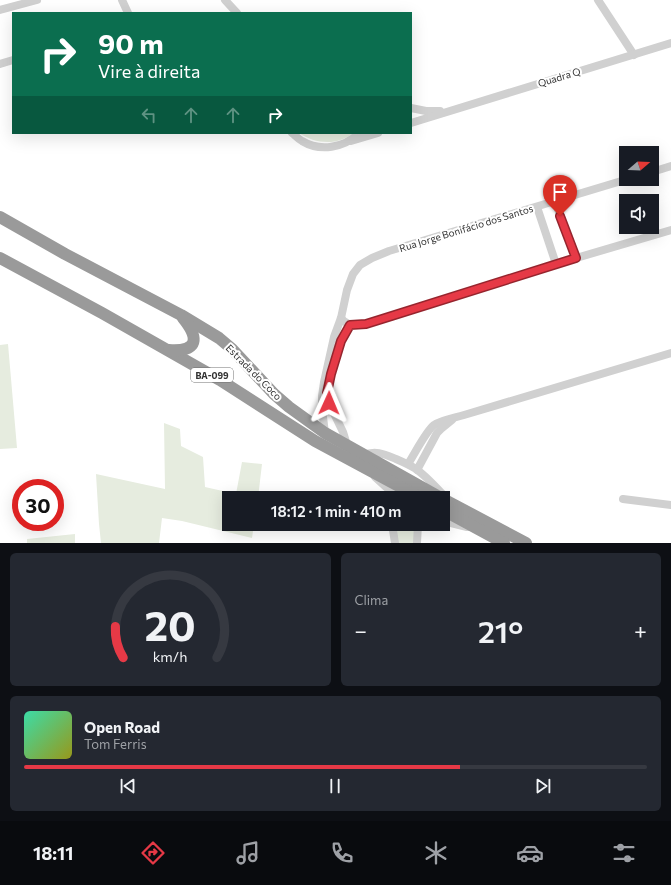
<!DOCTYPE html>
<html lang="pt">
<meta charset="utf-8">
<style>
body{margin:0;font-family:Commissioner,sans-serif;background:#242831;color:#f1f3f6;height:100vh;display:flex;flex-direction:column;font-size:15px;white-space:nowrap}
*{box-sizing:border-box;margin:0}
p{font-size:13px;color:#9ea1a6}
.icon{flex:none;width:22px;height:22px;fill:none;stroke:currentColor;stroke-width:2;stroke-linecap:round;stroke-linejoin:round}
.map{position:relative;height:543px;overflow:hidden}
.details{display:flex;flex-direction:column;gap:10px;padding:10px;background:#0d0f14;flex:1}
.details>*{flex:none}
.banner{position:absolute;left:12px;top:12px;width:400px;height:122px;border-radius:0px;box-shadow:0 4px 16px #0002;background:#0b6e4f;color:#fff;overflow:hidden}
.needle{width:26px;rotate:71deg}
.controls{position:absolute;left:619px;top:146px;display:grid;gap:8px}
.controls a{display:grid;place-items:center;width:40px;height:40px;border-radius:0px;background:#171b24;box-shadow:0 4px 16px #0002;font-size:20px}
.speed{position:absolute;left:12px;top:479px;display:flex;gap:8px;font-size:20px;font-weight:700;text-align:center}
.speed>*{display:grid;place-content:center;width:52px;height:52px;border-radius:50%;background:#171b24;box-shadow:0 4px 16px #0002;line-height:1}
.speed .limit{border:6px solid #d22;background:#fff;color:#111}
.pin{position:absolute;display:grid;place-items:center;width:34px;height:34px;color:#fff;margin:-41px -17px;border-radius:50% 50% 50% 0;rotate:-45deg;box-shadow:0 0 4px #0007}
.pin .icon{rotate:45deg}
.me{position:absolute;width:44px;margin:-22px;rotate:1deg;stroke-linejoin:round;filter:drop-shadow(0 0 3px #0008)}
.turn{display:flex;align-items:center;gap:14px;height:84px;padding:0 20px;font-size:18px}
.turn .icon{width:52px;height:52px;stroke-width:2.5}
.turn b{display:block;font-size:28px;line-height:34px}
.lanes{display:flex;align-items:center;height:38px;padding:0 20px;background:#0003;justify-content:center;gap:20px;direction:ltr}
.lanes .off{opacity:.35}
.big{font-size:30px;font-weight:600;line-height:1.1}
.details .tile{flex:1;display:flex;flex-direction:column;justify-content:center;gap:6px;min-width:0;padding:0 14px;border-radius:6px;background:#242831}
.details .dial{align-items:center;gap:0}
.dial svg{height:104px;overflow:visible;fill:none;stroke:#363941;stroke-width:7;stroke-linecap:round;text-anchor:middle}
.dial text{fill:#f1f3f6;stroke:none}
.song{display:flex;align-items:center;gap:12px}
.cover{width:48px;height:48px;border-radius:6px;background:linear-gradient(135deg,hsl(160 70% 55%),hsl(60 70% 35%))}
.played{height:4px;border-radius:2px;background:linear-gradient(90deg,#e63946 70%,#363941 70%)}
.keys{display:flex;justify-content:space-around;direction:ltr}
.heat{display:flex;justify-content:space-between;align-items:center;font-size:22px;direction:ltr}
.details .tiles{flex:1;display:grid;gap:10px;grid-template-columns:1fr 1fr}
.tile:last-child{grid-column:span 2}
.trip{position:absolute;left:222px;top:491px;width:228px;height:40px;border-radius:0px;background:#171b24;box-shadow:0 4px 16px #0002;font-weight:600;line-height:40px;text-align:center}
.menu{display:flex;height:64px;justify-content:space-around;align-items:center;background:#090b0e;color:#9ea1a6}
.menu .icon{width:28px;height:28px}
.menu .current{color:#e63946}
.menu b{font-size:18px;color:#f1f3f6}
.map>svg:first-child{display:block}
</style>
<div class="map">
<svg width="671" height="543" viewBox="0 0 671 543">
<rect width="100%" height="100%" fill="#fff"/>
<g fill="#e6ecdf">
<path d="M299,133H353C338,146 315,144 299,133Z"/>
<polygon points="8,344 17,448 0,449 0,345"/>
<polygon points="164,423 180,429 181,446 203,457 205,487 236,494 242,462 262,464 258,498 229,498 229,524 254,524 252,538 182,521 162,518 159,543 101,543 99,524 96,474 165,489"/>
<polygon points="394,524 415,524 415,543 397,543"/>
<polygon points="75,534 75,543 27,543 27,539"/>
</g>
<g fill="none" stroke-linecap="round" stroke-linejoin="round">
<g stroke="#d0d0d0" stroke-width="8">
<polyline points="122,0 128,13"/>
<polyline points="225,0 237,13"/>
<polyline points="598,0 634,55"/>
<polyline points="0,10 37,0"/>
<polyline points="0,64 13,60"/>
<polyline points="411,108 426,111 440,111"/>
<polyline points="411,123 671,43"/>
<path d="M292,133C295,135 298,139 302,141C320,152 344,148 359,133"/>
<polyline points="351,141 378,133"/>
<polyline points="652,172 671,166"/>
<polyline points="555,201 576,258"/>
<polyline points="537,207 556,264"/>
<path d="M341,318C343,321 346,323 349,324C358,327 373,322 382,319L556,264L671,230"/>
<polyline points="325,433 322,409 322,396 324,382 334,337 341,318 347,290 353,274 360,265 372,258 389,251 628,179"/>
<polyline points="347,445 343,432 329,403 327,393 331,374 341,341 350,325"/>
<path d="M363,455C376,450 384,454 396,459C403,462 410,465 416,469C427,477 437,488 446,498"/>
<path d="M408,464C414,455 426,431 434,425C443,419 454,418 464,415L671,353"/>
<polyline points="417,470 437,433 441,429 452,420"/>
<polyline points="375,477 386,487 399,498"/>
<polyline points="623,499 671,505"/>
<polyline points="443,521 467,527"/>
<polyline points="392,524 395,543"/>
<polyline points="417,543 418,524"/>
</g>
<g stroke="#9a9a9a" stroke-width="12">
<polyline points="0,217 65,254 181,315 219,338 232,349 274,394 289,407 325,433 441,498"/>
<polyline points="0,258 102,313 220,380 315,441 421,498"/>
<path d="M169,350C199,352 199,338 183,318"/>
<polyline points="443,499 526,543"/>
<polyline points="443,510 504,543"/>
</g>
</g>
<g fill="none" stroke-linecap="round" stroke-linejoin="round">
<g stroke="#96252e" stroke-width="10">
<polyline id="route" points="329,403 327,393 331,374 341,341 350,325 366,324 382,319 576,258 560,216"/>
</g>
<use href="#route" stroke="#e63946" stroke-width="7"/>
</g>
<g text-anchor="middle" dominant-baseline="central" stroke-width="4" stroke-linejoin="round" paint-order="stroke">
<rect fill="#fff" stroke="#707070" stroke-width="1" x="191" y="368" width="42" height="14" rx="3"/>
<g font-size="9" font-weight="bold" fill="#333">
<text x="212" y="375">BA-099</text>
</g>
<g font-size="10" fill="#333" stroke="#fff">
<text transform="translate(559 77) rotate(-17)">Quadra Q</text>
<text transform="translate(466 228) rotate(-17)">Rua Jorge Bonifácio dos Santos</text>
<text transform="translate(254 372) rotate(45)">Estrada do Coco</text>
</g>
</g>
</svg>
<div class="controls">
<a><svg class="needle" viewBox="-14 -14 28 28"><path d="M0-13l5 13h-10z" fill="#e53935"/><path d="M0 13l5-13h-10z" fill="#9ea1a6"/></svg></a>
<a><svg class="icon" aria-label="sound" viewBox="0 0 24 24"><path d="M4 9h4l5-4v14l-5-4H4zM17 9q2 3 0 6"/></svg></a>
</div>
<div class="speed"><div class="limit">30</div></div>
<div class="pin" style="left:560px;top:216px;background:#d93025"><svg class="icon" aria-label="arrive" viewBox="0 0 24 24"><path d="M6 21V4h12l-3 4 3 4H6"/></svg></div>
<svg class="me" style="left:329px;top:403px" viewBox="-20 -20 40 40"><path d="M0-17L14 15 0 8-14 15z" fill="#e63946" stroke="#fff" stroke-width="4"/></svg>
<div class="trip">18:12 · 1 min · 410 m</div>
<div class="banner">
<div class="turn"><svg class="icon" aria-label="right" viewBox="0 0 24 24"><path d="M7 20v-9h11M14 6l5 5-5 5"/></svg><div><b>90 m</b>Vire à direita</div></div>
<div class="lanes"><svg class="icon off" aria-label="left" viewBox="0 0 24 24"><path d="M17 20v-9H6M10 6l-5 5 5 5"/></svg><svg class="icon off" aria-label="ahead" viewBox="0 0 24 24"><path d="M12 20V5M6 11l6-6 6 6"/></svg><svg class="icon off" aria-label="ahead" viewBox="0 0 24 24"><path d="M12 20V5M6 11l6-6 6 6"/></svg><svg class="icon" aria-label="right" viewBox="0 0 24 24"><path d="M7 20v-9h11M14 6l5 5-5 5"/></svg></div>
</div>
</div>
<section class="details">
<div class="tiles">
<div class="tile dial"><svg viewBox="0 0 100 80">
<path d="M14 69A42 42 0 1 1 86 69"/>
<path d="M14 69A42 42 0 0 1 8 45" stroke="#e63946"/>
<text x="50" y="56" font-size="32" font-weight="700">20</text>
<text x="50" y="72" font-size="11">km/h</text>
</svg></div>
<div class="tile"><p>Clima</p>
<div class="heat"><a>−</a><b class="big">21°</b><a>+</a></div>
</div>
<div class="tile">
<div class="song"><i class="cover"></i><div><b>Open Road</b><p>Tom Ferris</p></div></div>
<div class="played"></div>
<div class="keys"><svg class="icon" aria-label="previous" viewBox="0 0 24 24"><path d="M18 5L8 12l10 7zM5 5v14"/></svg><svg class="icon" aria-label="pause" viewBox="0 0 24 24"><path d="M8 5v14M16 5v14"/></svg><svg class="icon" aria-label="next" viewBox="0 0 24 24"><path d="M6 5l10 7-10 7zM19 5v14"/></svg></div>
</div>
</div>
</section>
<nav class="menu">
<b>18:11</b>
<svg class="icon current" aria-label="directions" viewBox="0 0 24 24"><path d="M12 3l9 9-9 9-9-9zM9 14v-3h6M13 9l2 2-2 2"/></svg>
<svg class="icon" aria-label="music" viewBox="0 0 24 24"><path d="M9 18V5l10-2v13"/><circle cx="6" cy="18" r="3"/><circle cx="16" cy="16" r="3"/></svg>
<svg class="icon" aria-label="phone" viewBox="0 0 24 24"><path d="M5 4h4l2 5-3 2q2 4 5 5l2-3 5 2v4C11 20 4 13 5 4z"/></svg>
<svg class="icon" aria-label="climate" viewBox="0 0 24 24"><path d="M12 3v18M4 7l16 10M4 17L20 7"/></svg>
<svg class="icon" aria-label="car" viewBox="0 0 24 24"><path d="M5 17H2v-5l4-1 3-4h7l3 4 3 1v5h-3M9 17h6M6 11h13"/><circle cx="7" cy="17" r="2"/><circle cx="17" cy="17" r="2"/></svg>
<svg class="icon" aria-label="filters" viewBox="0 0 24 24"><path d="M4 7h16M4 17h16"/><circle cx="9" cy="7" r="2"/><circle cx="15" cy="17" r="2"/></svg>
</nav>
